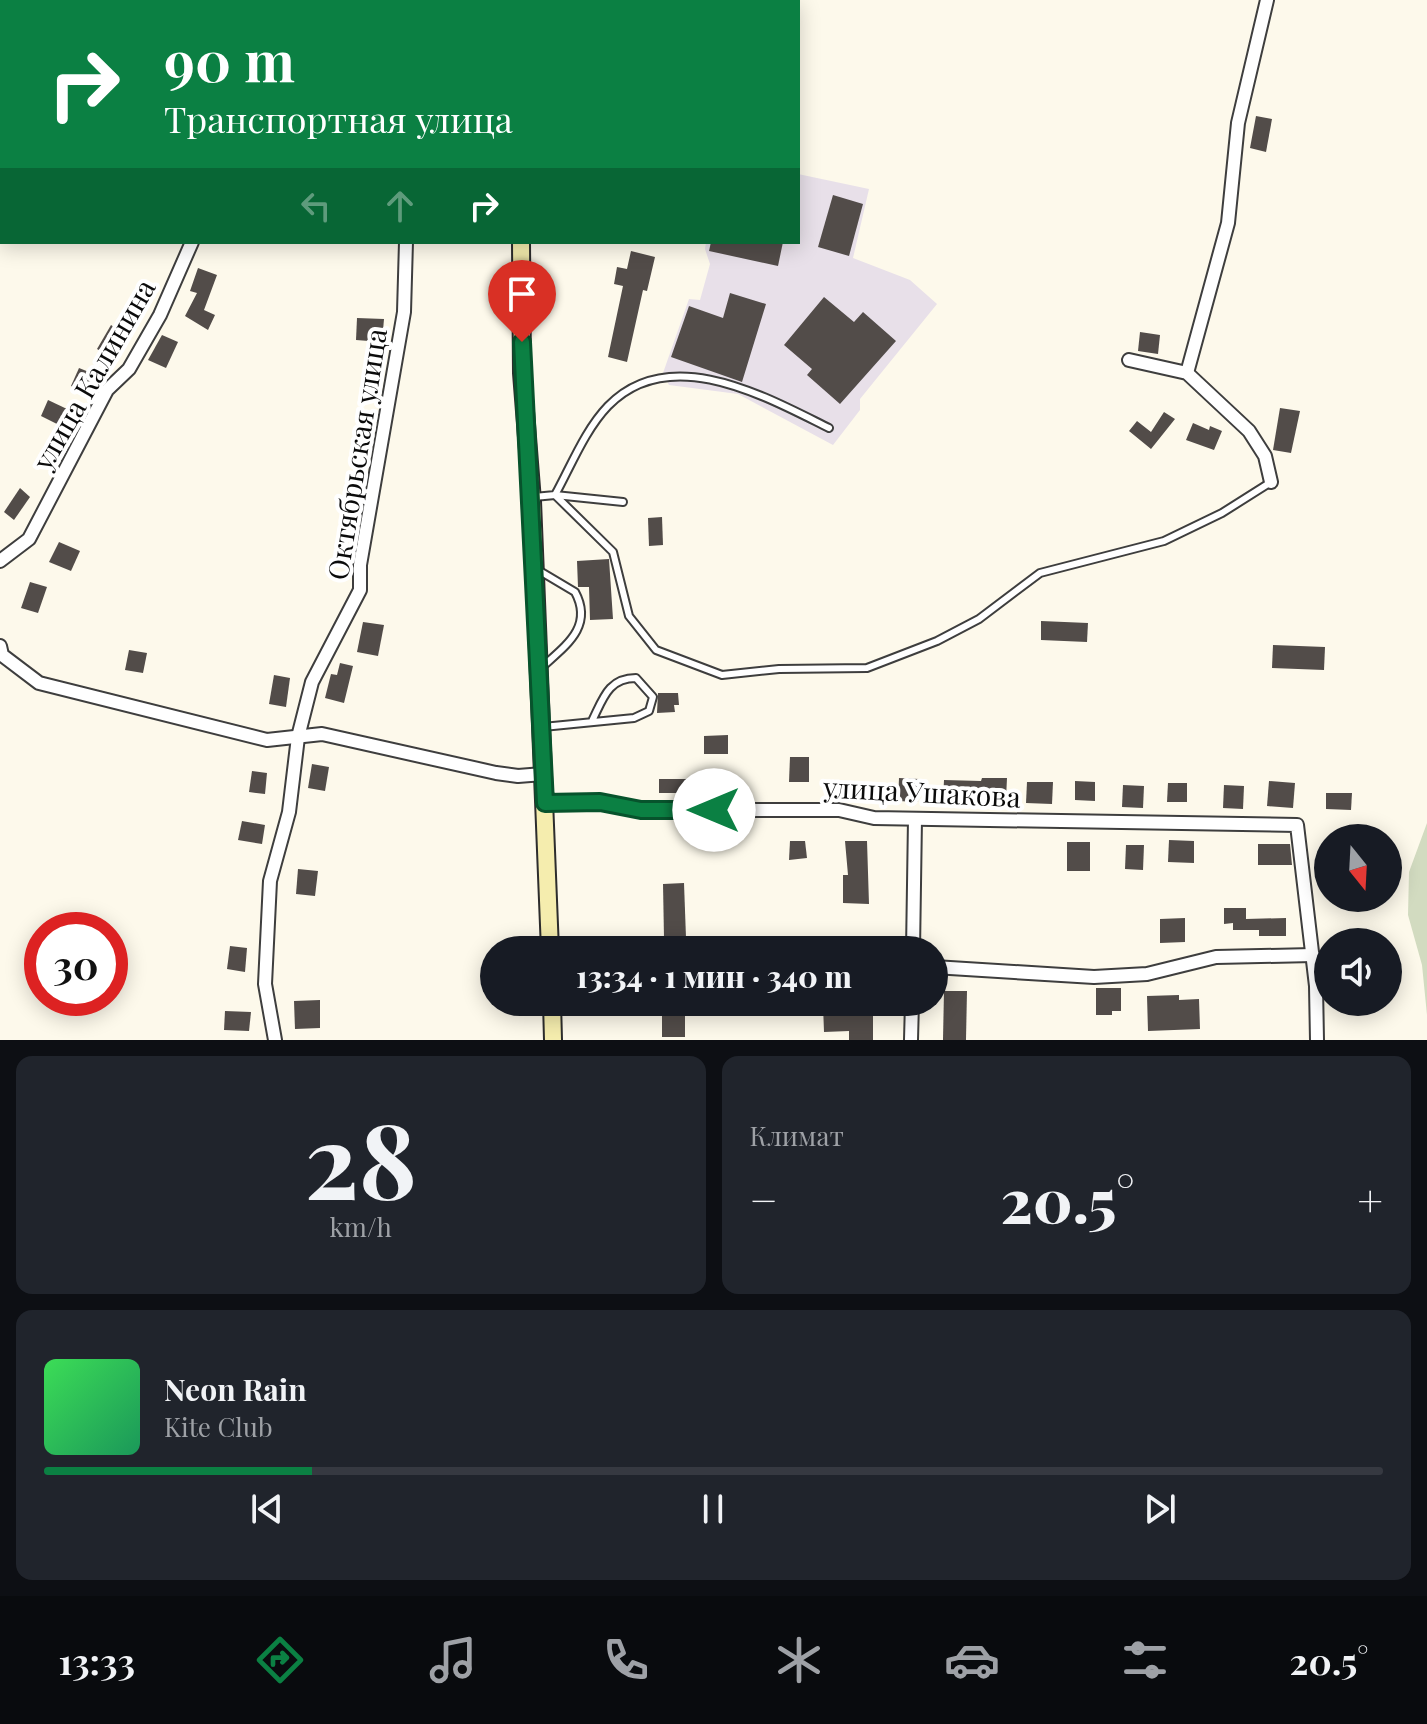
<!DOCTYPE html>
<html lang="ru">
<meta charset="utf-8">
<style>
body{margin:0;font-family:"Playfair Display",serif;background:#20242c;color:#f1f3f6;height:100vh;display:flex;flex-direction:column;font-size:30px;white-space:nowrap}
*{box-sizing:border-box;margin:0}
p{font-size:26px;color:#9ea1a6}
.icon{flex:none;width:44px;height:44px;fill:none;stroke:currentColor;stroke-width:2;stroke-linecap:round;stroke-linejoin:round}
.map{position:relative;height:1040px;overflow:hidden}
.details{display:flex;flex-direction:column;gap:16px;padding:16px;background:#0d0f14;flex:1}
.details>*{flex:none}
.top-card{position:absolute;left:0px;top:0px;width:800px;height:244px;box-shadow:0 4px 20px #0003;background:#0b8043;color:#fff;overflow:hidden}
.needle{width:52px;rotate:162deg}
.buttons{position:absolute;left:1314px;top:824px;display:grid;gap:16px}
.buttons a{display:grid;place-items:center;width:88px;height:88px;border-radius:50%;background:#171b24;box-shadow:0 4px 20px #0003;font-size:40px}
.speed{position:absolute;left:24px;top:912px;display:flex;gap:16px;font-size:40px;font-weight:700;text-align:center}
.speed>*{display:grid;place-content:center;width:104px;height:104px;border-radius:50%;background:#171b24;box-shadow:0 4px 20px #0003;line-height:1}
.speed .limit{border:12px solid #d22;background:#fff;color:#111}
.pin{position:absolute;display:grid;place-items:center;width:68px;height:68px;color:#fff;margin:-82px -34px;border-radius:50% 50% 50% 0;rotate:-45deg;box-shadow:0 0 8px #0007}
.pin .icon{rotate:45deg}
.me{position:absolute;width:88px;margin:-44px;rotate:270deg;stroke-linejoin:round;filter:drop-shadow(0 0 6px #0008)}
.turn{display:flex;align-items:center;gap:28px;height:168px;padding:0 32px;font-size:36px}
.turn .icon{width:104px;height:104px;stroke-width:2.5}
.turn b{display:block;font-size:56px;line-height:68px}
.lanes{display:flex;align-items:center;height:76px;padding:0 32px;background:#0003;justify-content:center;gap:40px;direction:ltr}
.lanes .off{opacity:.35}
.big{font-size:60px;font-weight:800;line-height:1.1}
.details .tile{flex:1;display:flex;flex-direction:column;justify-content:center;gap:12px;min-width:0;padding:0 28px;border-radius:16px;background:#20242c}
.details .dial{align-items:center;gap:0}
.dial b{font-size:104px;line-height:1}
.song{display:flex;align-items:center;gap:24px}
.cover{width:96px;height:96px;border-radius:12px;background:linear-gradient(135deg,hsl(130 70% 55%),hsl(150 70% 35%))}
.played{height:8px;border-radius:4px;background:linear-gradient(90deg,#0b8043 20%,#363941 20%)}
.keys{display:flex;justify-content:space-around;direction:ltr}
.heat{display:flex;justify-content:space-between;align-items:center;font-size:44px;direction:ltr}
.details .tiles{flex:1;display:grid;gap:16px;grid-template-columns:1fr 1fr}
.tile:last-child{grid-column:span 2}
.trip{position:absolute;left:480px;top:936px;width:468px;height:80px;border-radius:40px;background:#171b24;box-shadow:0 4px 20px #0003;font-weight:800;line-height:80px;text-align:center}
.dock{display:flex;height:128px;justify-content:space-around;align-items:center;background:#090b0e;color:#9ea1a6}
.dock .icon{width:56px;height:56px}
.dock .on{color:#0b8043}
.dock b{font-size:36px;color:#f1f3f6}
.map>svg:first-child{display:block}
</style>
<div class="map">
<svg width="1427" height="1040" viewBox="0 0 1427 1040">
<rect width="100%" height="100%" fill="#fdf9eb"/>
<polygon fill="#e8e0e9" points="798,174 869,189 853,258 910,280 937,304 860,399 860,410 833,445 738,394 669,385 663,373 689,299 700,300 710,264 705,249 706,242 798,242"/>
<polygon fill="#d2dbc0" points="1427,823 1427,1015 1422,965 1408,915 1409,872"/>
<g fill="#524c49">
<polygon points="1256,116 1272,119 1266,152 1250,148"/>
<polygon points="833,195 863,204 849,256 818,247"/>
<polygon points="711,242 783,242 778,266 709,251"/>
<polygon points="631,251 655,257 647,291 643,290 627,362 608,357 623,286 614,284 617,267 627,269"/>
<polygon points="198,268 217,275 204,310 215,315 208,330 185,316 197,293 190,291"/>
<polygon points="730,293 766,304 742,382 671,357 689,306 723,318"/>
<polygon points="824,297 854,322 863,312 896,341 840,404 807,375 812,369 784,345"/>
<polygon points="357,318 384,319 382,342 356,340"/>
<polygon points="111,325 124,334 111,357 97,349"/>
<polygon points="1140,332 1160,335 1158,354 1138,351"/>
<polygon points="162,335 178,342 166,368 148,360"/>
<polygon points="79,368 94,374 86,394 71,386"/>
<polygon points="48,400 67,409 59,425 41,416"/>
<polygon points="1280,408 1300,411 1291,453 1273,450"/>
<polygon points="1164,412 1175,419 1151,449 1129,431 1137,421 1151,432"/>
<polygon points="1193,423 1209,430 1210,426 1222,431 1214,450 1186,440"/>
<polygon points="20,488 30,497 14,520 4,512"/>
<polygon points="662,517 663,545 649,546 648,518"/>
<polygon points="59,542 80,551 71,571 49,562"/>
<polygon points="609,559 613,619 590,620 589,587 578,587 577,561"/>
<polygon points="30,582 47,587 38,613 21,608"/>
<polygon points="1041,621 1088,623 1087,642 1041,640"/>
<polygon points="363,622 384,625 378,656 357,652"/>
<polygon points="1273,645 1325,647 1324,670 1272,668"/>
<polygon points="129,650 147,653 143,673 125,670"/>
<polygon points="340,663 353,666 344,703 325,698 331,674 337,675"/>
<polygon points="274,675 290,678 286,707 269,704"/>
<polygon points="658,693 678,693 679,705 674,705 675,712 657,713"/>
<polygon points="728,735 728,754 704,754 704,736"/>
<polygon points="790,757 809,757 809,782 789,782"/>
<polygon points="312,764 329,767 325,791 308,788"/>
<polygon points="252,771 267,773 265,794 249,792"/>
<polygon points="899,778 919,779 918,802 898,801"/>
<polygon points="982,778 1007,778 1006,799 943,800 944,780 981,781"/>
<rect x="659" y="779" width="56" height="14"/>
<polygon points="1075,781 1095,782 1095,801 1075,800"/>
<polygon points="1269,781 1295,783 1293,808 1267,806"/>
<polygon points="1027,782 1053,782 1052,804 1026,803"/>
<polygon points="1168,783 1187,783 1187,802 1167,802"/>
<polygon points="1123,785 1144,786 1143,808 1122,807"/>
<polygon points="1224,785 1244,786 1243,809 1223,808"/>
<polygon points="1326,793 1352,793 1351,810 1326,809"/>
<polygon points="242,821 265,825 262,844 238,840"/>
<polygon points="1169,840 1194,841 1194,863 1168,862"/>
<polygon points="790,841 805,841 807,858 789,860"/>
<polygon points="845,841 867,841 869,904 843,903 843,875 848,875"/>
<rect x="1067" y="842" width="23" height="29"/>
<polygon points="1258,844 1290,844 1292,865 1258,865"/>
<polygon points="1126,845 1144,845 1143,870 1125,869"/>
<polygon points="298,869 318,871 315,896 296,894"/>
<polygon points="684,883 686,938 664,938 663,884"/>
<polygon points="1224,908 1246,908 1246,919 1286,918 1286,936 1259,936 1259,930 1233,930 1233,923 1224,924"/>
<polygon points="1185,918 1185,942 1160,943 1160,919"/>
<polygon points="230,946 247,948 245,972 227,969"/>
<polygon points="1096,988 1121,988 1121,1011 1112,1011 1112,1015 1096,1015"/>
<polygon points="944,991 967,991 966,1040 943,1040"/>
<polygon points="1179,995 1179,1000 1199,999 1200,1029 1148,1031 1147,996"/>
<polygon points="320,1000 320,1028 295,1029 294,1001"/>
<polygon points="823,1005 873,1007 873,1040 849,1040 849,1031 824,1032"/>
<polygon points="225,1011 251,1012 249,1031 224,1030"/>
<rect x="662" y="1015" width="23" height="22"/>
</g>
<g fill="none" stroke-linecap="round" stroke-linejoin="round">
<g stroke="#3e3e3e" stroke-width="10">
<g id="lane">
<polyline points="555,495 613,552 629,616 656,650 722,675 779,669 867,668 937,641 979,619 1040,573 1164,541 1222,513 1271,482"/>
<polyline points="555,495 623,502"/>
<path d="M534,497L555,495C571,466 585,430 608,406C670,342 766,397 829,428"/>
<path d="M538,570L575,592C594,627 565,646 541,668"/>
<path d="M543,727L634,718L649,711L653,697L636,678C608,678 603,699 592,721"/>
</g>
</g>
<g stroke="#3e3e3e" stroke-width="16">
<g id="street">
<polyline points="152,0 153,2"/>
<polyline points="383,0 384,2"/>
<polyline points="1129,360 1187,373 1249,431 1265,456 1271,482"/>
<polyline points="1187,373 1228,223 1238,123 1267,0"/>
<polyline points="0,561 29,539 107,390 129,369 160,315 192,242"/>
<polyline points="0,646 2,655 39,683 267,740 322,734 496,773 518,776 543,774"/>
<polyline points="545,803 600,802 641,810 839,810 874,818 1297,825 1316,986 1317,1040"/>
<polyline points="913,950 915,819"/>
<polyline points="934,967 1094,977 1147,974 1216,957 1313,955"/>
<polyline points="275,1040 265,984 270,881 289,812 298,737 312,682 360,590 360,565 404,312 406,242"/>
<polyline points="911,1040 912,1002"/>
</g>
</g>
<g stroke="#2d2d2d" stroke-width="20">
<g id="secondary">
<polyline points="547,2 548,0"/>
<polyline points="521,242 522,373 532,501 550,950"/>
<polyline points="552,1002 553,1040"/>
</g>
</g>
<use href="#lane" stroke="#fff" stroke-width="6"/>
<use href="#street" stroke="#fff" stroke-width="12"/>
<use href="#secondary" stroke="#f5edae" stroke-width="16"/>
</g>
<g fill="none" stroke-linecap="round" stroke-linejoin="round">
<g stroke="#07532c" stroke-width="20">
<polyline id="route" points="522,342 545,803 600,802 641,810 714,810"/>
</g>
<use href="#route" stroke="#0b8043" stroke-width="14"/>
</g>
<g text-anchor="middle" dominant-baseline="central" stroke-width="8" stroke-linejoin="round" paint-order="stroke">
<g font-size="28" fill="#0b0b0b" stroke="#fff">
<text transform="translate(93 374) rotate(-60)">улица Калинина</text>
<text transform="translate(356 454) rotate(-81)">Октябрьская улица</text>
<text transform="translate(922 791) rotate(3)">улица Ушакова</text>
</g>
</g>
</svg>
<div class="buttons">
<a><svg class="needle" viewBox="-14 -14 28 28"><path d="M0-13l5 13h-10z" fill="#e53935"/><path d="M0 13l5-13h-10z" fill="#9ea1a6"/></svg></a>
<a><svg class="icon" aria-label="sound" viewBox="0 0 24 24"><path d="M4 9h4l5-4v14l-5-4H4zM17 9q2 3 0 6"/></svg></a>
</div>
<div class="speed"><div class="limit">30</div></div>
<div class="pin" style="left:522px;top:342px;background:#d93025"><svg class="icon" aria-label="arrive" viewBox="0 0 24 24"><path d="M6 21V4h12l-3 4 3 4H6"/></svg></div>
<svg class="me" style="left:714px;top:810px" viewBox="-20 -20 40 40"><circle r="19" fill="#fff"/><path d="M0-13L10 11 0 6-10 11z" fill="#0b8043"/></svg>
<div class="trip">13:34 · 1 мин · 340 m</div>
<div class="top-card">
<div class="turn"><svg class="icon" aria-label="right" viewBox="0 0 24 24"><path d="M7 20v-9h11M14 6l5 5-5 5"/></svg><div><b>90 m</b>Транспортная улица</div></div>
<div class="lanes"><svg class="icon off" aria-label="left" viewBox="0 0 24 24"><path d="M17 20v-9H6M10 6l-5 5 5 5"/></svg><svg class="icon off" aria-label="ahead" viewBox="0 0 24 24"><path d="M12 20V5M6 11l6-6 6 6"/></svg><svg class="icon" aria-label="right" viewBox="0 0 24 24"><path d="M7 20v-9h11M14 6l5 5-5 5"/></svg></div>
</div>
</div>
<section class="details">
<div class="tiles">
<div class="tile dial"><b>28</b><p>km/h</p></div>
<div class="tile"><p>Климат</p>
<div class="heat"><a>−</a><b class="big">20.5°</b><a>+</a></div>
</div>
<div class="tile">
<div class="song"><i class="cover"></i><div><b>Neon Rain</b><p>Kite Club</p></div></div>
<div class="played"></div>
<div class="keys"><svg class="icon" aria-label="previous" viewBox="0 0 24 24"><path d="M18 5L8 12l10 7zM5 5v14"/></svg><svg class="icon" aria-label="pause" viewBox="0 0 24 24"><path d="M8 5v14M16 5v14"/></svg><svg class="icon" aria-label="next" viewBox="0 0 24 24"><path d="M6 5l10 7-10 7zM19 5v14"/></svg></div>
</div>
</div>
</section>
<nav class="dock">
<b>13:33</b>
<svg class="icon on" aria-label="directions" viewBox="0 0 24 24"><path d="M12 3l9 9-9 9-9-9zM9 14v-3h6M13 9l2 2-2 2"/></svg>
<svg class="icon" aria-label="music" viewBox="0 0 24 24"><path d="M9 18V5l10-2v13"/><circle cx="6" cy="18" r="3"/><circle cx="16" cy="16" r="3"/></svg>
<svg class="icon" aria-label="phone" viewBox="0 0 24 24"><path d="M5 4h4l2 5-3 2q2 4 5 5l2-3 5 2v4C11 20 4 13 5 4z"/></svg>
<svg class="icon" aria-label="climate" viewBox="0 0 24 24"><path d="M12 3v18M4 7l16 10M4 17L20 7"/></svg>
<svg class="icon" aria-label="car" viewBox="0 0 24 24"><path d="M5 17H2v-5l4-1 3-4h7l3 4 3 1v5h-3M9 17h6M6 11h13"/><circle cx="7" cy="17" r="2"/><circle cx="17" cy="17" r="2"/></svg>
<svg class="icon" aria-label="filters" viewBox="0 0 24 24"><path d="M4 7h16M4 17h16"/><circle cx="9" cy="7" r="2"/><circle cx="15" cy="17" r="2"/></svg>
<b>20.5°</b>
</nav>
